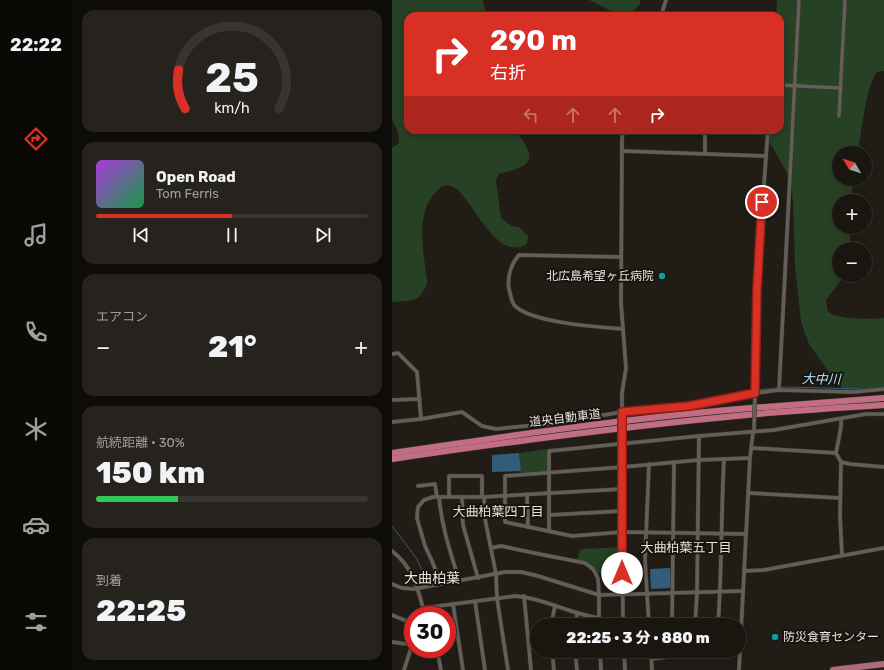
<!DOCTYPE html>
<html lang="ja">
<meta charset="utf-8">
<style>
body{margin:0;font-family:Rubik,"Noto Sans JP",sans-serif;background:#26231e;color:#f1f3f6;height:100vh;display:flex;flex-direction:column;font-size:15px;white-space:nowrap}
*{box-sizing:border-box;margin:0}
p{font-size:13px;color:#9f9f9f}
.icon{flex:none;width:22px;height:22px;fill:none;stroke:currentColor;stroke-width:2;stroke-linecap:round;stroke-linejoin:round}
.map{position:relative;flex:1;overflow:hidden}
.drawer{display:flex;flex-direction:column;gap:10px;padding:10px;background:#0e0c09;width:320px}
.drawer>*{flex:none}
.banner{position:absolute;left:12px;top:12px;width:380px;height:122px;border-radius:12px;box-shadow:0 2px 6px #0003,0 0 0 1px #373530;background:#d93025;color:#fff;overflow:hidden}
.needle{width:26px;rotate:309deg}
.controls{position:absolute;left:440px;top:146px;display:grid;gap:8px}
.controls a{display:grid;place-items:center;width:40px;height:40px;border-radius:50%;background:#191610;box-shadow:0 2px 6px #0003,0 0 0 1px #373530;font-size:20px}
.speed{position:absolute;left:12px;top:606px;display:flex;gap:8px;font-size:20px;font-weight:700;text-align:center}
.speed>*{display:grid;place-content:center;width:52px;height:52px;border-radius:50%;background:#191610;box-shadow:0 2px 6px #0003,0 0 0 1px #373530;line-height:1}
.speed .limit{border:6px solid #d22;background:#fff;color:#111}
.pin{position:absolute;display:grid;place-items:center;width:34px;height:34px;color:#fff;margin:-17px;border:2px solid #fff;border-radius:50%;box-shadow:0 1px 4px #0007}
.me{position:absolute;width:44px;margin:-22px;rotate:0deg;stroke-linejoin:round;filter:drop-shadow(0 0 3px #0008)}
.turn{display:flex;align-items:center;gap:14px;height:84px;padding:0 20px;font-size:18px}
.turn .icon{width:52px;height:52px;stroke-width:2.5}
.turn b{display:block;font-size:28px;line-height:34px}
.lanes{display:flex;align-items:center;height:38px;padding:0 20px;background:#0003;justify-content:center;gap:20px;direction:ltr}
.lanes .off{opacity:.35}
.big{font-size:30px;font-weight:800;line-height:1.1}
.drawer .tile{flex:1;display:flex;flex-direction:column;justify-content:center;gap:6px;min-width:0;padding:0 14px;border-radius:12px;background:#26231e}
.drawer .dial{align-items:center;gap:0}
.dial svg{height:104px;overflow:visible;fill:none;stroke:#373530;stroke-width:7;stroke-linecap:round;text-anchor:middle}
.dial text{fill:#f1f3f6;stroke:none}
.song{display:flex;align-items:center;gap:12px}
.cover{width:48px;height:48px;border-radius:6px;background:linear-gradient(135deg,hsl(280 70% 55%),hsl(140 70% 35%))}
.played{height:4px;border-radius:2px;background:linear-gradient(90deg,#d93025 50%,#373530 50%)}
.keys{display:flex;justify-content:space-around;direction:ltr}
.heat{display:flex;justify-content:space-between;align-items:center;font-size:22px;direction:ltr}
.charge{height:6px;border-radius:3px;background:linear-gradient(90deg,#34c759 30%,#373530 0)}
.trip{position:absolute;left:138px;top:618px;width:216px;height:40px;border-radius:20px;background:#191610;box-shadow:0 2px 6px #0003,0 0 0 1px #373530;font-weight:800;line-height:40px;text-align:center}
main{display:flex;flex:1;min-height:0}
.tabs{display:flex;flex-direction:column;width:72px;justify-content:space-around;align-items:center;background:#0a0906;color:#9f9f9f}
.tabs .icon{width:28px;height:28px}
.tabs .active{color:#d93025}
.tabs b{font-size:18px;color:#f1f3f6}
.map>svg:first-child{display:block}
</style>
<main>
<nav class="tabs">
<b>22:22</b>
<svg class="icon active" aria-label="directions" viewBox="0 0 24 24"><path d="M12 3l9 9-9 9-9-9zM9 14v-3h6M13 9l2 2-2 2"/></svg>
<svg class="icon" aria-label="music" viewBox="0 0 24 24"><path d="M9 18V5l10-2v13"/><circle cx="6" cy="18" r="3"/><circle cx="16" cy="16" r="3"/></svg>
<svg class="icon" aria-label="phone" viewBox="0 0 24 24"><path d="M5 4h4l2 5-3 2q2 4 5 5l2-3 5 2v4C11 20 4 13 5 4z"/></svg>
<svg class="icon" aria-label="climate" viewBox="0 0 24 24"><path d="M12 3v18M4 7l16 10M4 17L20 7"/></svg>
<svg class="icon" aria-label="car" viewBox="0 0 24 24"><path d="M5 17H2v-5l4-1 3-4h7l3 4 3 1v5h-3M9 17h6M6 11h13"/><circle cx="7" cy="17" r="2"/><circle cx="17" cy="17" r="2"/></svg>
<svg class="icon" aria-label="filters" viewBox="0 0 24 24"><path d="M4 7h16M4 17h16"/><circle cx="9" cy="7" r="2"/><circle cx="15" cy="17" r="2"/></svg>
</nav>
<section class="drawer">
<div class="tile dial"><svg viewBox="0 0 100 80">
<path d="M14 69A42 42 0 1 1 86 69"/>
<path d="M14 69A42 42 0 0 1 9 39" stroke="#d93025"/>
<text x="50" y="56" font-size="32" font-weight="700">25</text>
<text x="50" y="72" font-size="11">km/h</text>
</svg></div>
<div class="tile">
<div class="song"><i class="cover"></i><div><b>Open Road</b><p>Tom Ferris</p></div></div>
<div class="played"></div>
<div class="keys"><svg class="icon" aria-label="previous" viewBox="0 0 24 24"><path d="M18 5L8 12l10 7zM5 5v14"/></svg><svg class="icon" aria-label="pause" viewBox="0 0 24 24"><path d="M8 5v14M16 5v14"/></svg><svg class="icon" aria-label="next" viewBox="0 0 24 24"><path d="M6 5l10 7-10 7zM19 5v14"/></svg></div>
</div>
<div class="tile"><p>エアコン</p>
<div class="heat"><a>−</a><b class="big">21°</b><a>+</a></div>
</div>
<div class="tile"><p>航続距離 · 30%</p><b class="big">150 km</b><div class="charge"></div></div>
<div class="tile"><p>到着</p><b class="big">22:25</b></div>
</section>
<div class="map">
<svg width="492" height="670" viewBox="0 0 492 670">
<rect width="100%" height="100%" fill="#211d16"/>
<g fill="#264124">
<path d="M0,0H91L94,16H16V130H123C146,160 142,165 107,174L104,180L109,218L119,226L127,227L136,236L135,244C96,267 74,168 48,188C25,206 30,241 33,266C33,271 36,279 35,284C34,287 29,295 27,297C21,302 7,301 0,302V148L7,143L6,132L0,119Z"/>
<polygon points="197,0 248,0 248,4 241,12 225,14"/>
<path d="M385,0H492V71L485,72C474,85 469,135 466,153H447V179H461L459,201H447V227H458V249H447V275H453L434,300L436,312C446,320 479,319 492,318V391L470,392L453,391L441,378L417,344L409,322L403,265L401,201L399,180L377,141V130H388V16H384Z"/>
<polygon points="156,449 156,473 129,475 127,453"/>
<polygon points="230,547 230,573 203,573 193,563 185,562 188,549"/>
</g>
<g fill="#325d7a">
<polygon points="127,453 129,471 100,472 100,455"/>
<polygon points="278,568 279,588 259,589 258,569"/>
</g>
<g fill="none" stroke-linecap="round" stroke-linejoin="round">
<g stroke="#325d7a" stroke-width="1">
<polyline points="487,388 492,387"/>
<polyline points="365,390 393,387 470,389"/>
<polyline points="0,526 25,559 31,573"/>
</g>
<g stroke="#3a3733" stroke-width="4.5">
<g id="minor">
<polyline points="269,16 274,0"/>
<polyline points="388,85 449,88"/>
<polyline points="447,116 453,0"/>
<polyline points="313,132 376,133"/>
<polyline points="230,151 374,156 365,289 363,395"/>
<polyline points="313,153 313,131"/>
<polyline points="374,156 376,130"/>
<path d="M229,257L127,255C119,264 115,277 117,289C119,295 119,302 123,306C141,323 207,327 231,329"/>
<polyline points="0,354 6,353 25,372 29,419"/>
<polyline points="387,390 407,0"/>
<polyline points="0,400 28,399"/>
<polyline points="230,413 230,393 234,368 229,303 230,138 232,130"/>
<polyline points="449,419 449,427 444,453 449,462 448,516 450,555"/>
<polyline points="0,422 29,419 70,412 90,426 104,429 164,423 230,412 297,406 363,393 387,390 461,392 492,389"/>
<polyline points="230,442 231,625"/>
<polyline points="360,448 444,453"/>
<polyline points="449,462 458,464 492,467"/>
<polyline points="26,486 43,484 45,497"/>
<polyline points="357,493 448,498"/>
<polyline points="135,494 136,527"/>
<path d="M47,497C50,528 58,551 67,580"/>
<polyline points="57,497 57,476 90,476 90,497"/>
<polyline points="70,497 71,525 86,578"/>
<polyline points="92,497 93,519 104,574 105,598 116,670"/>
<polyline points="157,515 230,511"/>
<polyline points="157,531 157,451 307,436 382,430 474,414 492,414"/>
<polyline points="354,534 230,532 180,536 113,522 113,476 231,467 307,460 358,458"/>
<polyline points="99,548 109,546 147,554 193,563 201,569 206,578 207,595 207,625"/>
<path d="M0,551C22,568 26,590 33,615"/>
<polyline points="352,571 372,570 492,548"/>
<polyline points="0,584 10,588 22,589 113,572 129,572 146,576 207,595 351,591"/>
<polyline points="49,584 40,561 33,546 25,518 26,507 32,500 41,497 92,497 230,489"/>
<polyline points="132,596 139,670"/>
<polyline points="83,601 93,670"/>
<polyline points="61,604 71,670"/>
<path d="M31,608L123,596C152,598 178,614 207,618"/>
<polyline points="0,615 17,622 21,621"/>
<polyline points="159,625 163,606"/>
<polyline points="184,625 185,613"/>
<polyline points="257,625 253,560 257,464"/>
<polyline points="280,625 282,462"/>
<polyline points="303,625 305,593 307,436"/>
<path d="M326,625C330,570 329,514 332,459"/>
<polyline points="0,642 21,645"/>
<polyline points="45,649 49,670"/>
<polyline points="160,651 162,670"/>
<polyline points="183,651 185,670"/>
<polyline points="208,651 209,670"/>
<polyline points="232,651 233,670"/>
<polyline points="259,651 260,670"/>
<polyline points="259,659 326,651"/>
<polyline points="12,670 20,645"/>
<polyline points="347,670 358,458 361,432"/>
</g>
</g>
<g stroke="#3a3733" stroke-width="7">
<polyline id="trunk" points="441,670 492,664"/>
</g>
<g stroke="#3a3733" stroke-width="7">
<g id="motorway">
<path d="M0,453C115,436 231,419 347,409C396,405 444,402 492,398"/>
<path d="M0,459C115,442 229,427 344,416C394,411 443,408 492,405"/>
</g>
</g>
<use href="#minor" stroke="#645f56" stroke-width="3.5"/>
<use href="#trunk" stroke="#ae6b7a" stroke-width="6"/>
<use href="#motorway" stroke="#c16e83" stroke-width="6"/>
<g stroke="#3a3733" stroke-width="4.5" stroke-linecap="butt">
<g id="minor-bridge">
<polyline points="362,430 363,396"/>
<polyline points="230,440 230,414"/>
</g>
</g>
<use href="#minor-bridge" stroke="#645f56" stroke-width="3.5"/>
</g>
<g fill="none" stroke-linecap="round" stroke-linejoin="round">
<g stroke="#8d1f18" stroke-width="10">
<polyline id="route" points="230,573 230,412 297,406 363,393 365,289 370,202"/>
</g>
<use href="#route" stroke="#d93025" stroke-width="7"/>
</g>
<g fill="#0f9aa8" stroke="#18140d" stroke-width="1.5">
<circle cx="270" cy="276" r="4"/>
<circle cx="383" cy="637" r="4"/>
</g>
<g text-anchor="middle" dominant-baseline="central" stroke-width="4" stroke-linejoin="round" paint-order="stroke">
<g font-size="12" fill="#e5e2dd" stroke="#18140d" text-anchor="end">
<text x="262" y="276">北広島希望ヶ丘病院</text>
<text x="391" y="637" text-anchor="start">防災食育センター</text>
</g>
<g font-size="12" fill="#e5e2dd" stroke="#18140d">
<text transform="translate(173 418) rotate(-7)">道央自動車道</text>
</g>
<g font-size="13" font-style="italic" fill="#b5ddfa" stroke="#18140d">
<text transform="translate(429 379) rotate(1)">大中川</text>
</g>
<g font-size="13" fill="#e5e2dd" stroke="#18140d">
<text x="106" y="511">大曲柏葉四丁目</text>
<text x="294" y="547">大曲柏葉五丁目</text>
</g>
<g font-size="14" fill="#e5e2dd" stroke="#18140d">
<text x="40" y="578">大曲柏葉</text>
</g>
</g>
</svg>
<div class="controls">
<a><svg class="needle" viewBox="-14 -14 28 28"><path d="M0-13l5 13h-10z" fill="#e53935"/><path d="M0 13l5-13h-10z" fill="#9f9f9f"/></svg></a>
<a>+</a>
<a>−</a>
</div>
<div class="speed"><div class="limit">30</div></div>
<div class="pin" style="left:370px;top:202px;background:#d93025"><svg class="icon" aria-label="arrive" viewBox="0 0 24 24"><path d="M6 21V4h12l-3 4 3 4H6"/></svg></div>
<svg class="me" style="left:230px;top:573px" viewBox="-20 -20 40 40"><circle r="19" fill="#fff"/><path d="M0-13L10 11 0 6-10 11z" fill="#d93025"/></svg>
<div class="trip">22:25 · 3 分 · 880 m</div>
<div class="banner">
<div class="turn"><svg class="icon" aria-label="right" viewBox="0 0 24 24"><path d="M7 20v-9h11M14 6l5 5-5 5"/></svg><div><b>290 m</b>右折</div></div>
<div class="lanes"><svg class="icon off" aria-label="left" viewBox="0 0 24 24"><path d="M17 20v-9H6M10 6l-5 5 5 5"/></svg><svg class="icon off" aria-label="ahead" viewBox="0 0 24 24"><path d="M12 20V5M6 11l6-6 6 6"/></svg><svg class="icon off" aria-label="ahead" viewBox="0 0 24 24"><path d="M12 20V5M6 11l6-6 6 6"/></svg><svg class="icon" aria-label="right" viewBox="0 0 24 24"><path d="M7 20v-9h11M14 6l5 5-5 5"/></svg></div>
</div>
</div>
</main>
